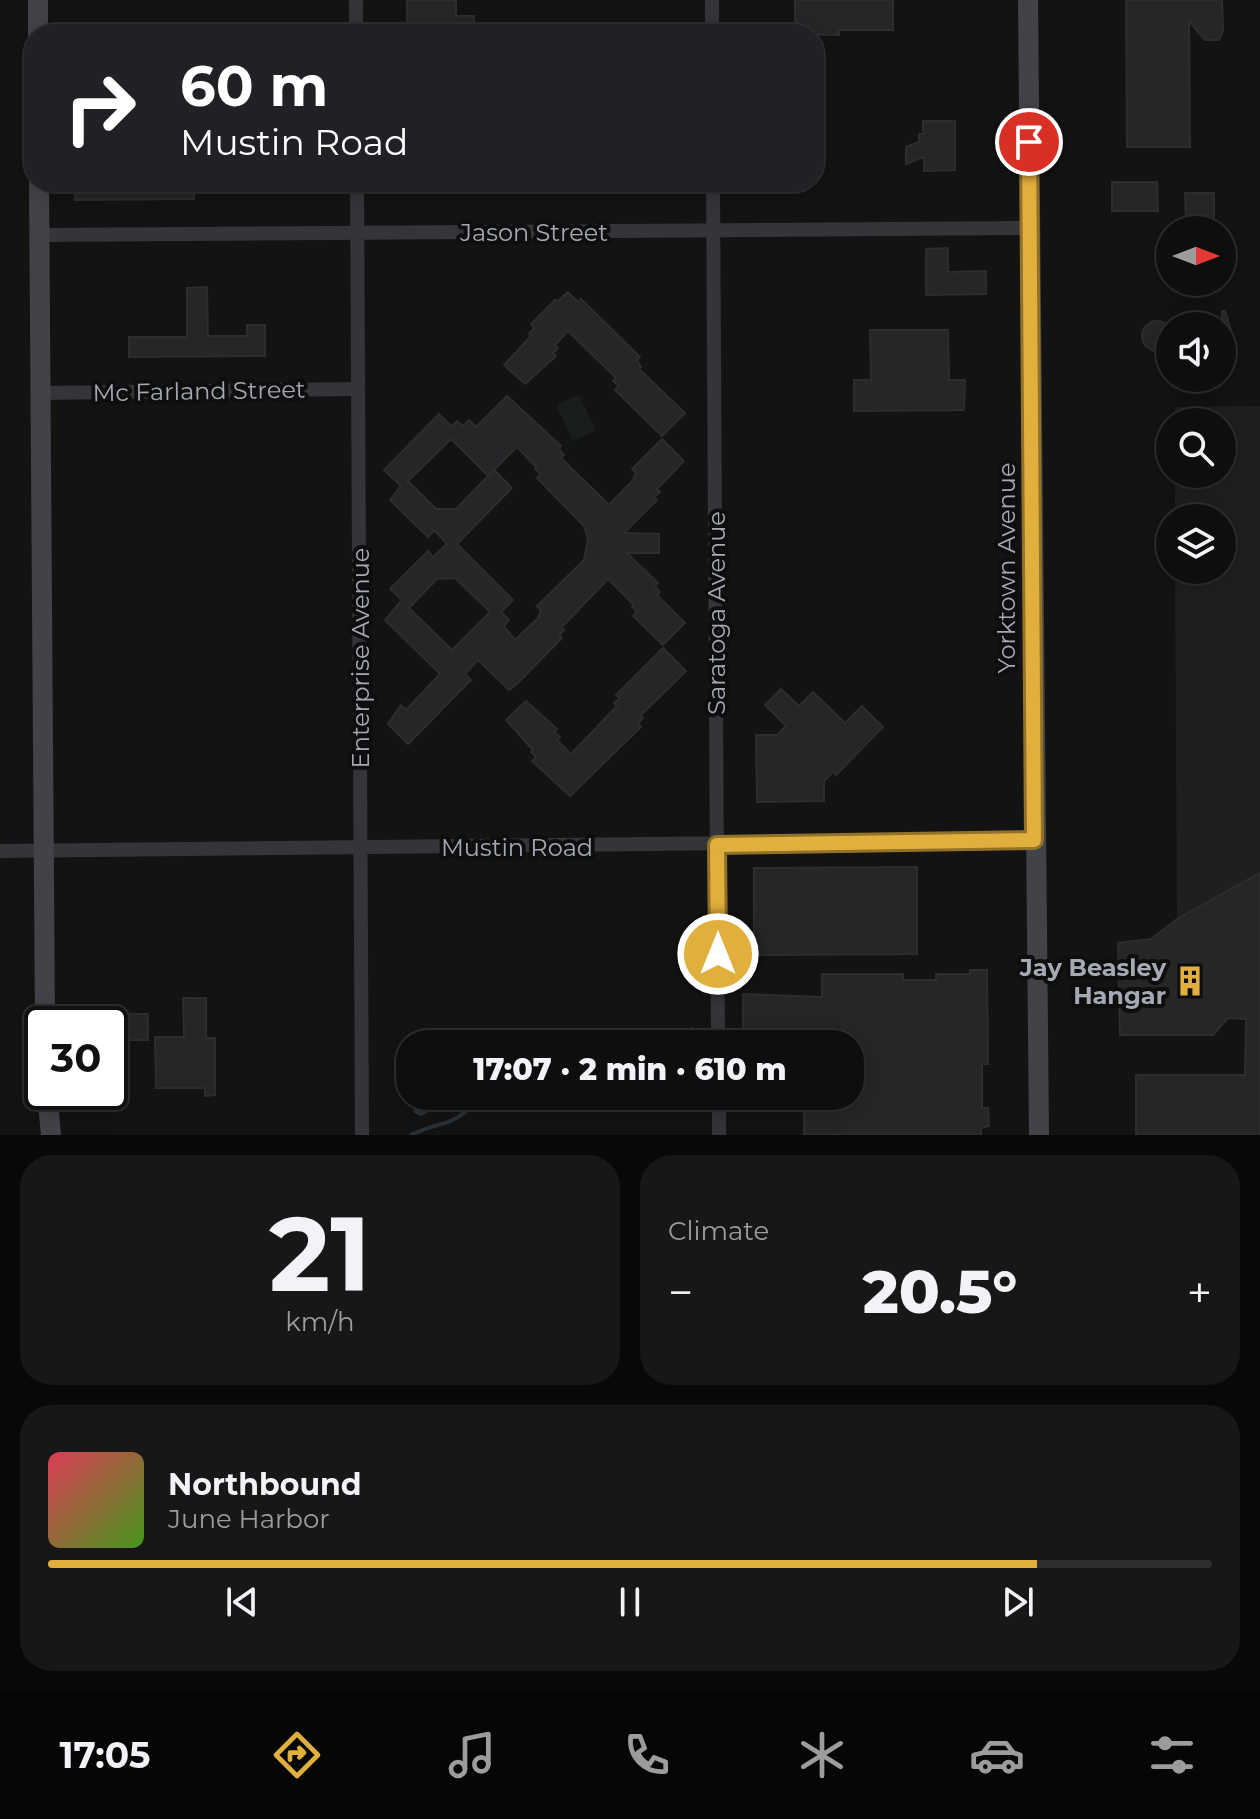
<!DOCTYPE html>
<meta charset="utf-8">
<style>
body{margin:0;font-family:Montserrat,sans-serif;background:#171718;color:#f1f3f6;height:100vh;display:flex;flex-direction:column;font-size:30px;white-space:nowrap}
*{box-sizing:border-box;margin:0}
p{font-size:26px;color:#9b9c9e}
.icon{flex:none;width:44px;height:44px;fill:none;stroke:currentColor;stroke-width:2;stroke-linecap:round;stroke-linejoin:round}
.map{position:relative;height:1135px;overflow:hidden}
.details{display:flex;flex-direction:column;gap:20px;padding:20px;background:#080808;flex:1}
.details>*{flex:none}
.hud{position:absolute;left:24px;top:24px;width:800px;height:168px;border-radius:32px;box-shadow:0 4px 20px #0003,0 0 0 2px #2e2e2f;background:#202124;color:#fff;overflow:hidden}
.needle{width:52px;rotate:90deg}
.fabs{position:absolute;left:1156px;top:216px;display:grid;gap:16px}
.fabs a{display:grid;place-items:center;width:80px;height:80px;border-radius:50%;background:#0e0e0f;box-shadow:0 4px 20px #0003,0 0 0 2px #2e2e2f;font-size:40px}
.speed{position:absolute;left:24px;top:1006px;display:flex;gap:16px;font-size:40px;font-weight:700;text-align:center}
.speed>*{display:grid;place-content:center;width:104px;height:104px;border-radius:50%;background:#0e0e0f;box-shadow:0 4px 20px #0003,0 0 0 2px #2e2e2f;line-height:1}
.speed .limit{border:4px solid #111;border-radius:12px;background:#fff;color:#111}
.pin{position:absolute;display:grid;place-items:center;width:68px;height:68px;color:#fff;margin:-34px;border:4px solid #fff;border-radius:50%;box-shadow:0 2px 8px #0007}
.me{position:absolute;width:88px;margin:-44px;rotate:0deg;stroke-linejoin:round;filter:drop-shadow(0 0 6px #0008)}
.turn{display:flex;align-items:center;gap:28px;height:168px;padding:0 24px;font-size:36px}
.turn .icon{width:104px;height:104px;stroke-width:2.5}
.turn b{display:block;font-size:56px;line-height:68px}
.big{font-size:60px;font-weight:800;line-height:1.1}
.details .tile{flex:1;display:flex;flex-direction:column;justify-content:center;gap:12px;min-width:0;padding:0 28px;border-radius:32px;background:#171718}
.details .dial{align-items:center;gap:0}
.dial b{font-size:104px;line-height:1}
.song{display:flex;align-items:center;gap:24px}
.cover{width:96px;height:96px;border-radius:12px;background:linear-gradient(135deg,hsl(350 70% 55%),hsl(100 70% 35%))}
.played{height:8px;border-radius:4px;background:linear-gradient(90deg,#e1af3d 85%,#2e2e2f 85%)}
.keys{display:flex;justify-content:space-around;direction:ltr}
.heat{display:flex;justify-content:space-between;align-items:center;font-size:44px;direction:ltr}
.details .tiles{flex:1;display:grid;gap:20px;grid-template-columns:1fr 1fr}
.tile:last-child{grid-column:span 2}
.trip{position:absolute;left:396px;top:1030px;width:468px;height:80px;border-radius:32px;background:#0e0e0f;box-shadow:0 4px 20px #0003,0 0 0 2px #2e2e2f;font-weight:800;line-height:80px;text-align:center}
.menu{display:flex;height:128px;justify-content:space-around;align-items:center;background:#060606;color:#9b9c9e}
.menu .icon{width:56px;height:56px}
.menu .current{color:#e1af3d}
.menu b{font-size:36px;color:#f1f3f6}
.map>svg:first-child{display:block}
</style>
<div class="map">
<svg width="1260" height="1135" viewBox="0 0 1260 1135">
<rect width="100%" height="100%" fill="#131314"/>
<polygon fill="#1f1f21" points="1260,406 1260,873 1177,919 1175,570 1222,570 1222,518 1175,518 1175,474 1222,474 1222,422 1175,422 1175,407"/>
<polygon fill="#191e1a" points="579,395 596,430 573,441 556,405"/>
<polygon fill="#2a3136" points="411,1096 460,1096 421,1116 414,1113"/>
<g fill="none" stroke-linecap="round" stroke-linejoin="round">
<g stroke="#2a3136" stroke-width="4">
<polyline points="634,1044 639,1039 687,1033 692,1029"/>
<polyline points="497,1096 555,1096"/>
<polyline points="459,1098 469,1107"/>
<path d="M411,1135C423,1129 435,1126 448,1122C465,1116 474,1101 494,1096"/>
</g>
</g>
<g fill="#262628" stroke="#2d2d30" stroke-width="2" fill-rule="evenodd">
<polygon points="407,0 456,0 456,16 474,16 474,34 407,34"/>
<polygon points="795,0 893,0 893,30 839,30 839,35 795,34"/>
<polygon points="1126,0 1222,0 1223,30 1219,40 1205,40 1189,21 1190,147 1127,147"/>
<polygon points="923,121 955,121 955,170 924,171 924,157 906,164 906,147 919,142 919,134 923,134"/>
<polygon points="75,182 194,182 194,199 75,200"/>
<polygon points="1112,182 1157,182 1158,211 1112,211"/>
<polygon points="1185,193 1214,193 1214,221 1186,221"/>
<polygon points="948,248 948,272 986,271 986,294 926,295 926,249"/>
<polygon points="207,287 208,336 247,336 247,325 265,325 265,356 129,357 129,337 187,337 187,288"/>
<polygon points="568,292 578,302 581,299 640,357 637,360 641,367 639,369 685,413 662,436 615,390 619,386 613,381 616,378 568,331 555,345 558,348 553,353 556,356 525,384 504,365 531,336 529,334 534,328 531,324 555,300 558,301"/>
<polygon points="1222,311 1225,311 1232,334 1223,361"/>
<circle cx="1157" cy="336" r="15"/>
<polygon points="870,330 948,330 949,380 965,380 964,410 854,411 854,380 871,380"/>
<path d="M507,396L561,446L559,449L564,455L561,458L609,505L633,480L636,473L632,469L662,439L684,461L657,489L660,492L654,497L657,500L624,533L659,534V553H627L658,583L655,586L660,592L657,595L685,623L663,645L633,616L637,611L632,607L634,605L608,579L562,627L564,630L559,635L562,638L518,683L509,690L478,660L465,674L471,680L408,744L388,724L401,705L406,710L440,674L385,620L402,600L390,589L428,551L433,557L447,544L434,530L428,537L390,500L401,486L384,470L439,414L451,426L457,421L463,426L469,420L476,427ZM451,439L488,476L517,447L537,468L535,469L541,474L537,478L584,526L588,539L584,560L537,606L541,610L538,618L515,640L504,626L509,620L501,612L513,600L457,544L512,488L494,470L456,509H436L408,481ZM455,578L490,612L452,650L409,608L437,579Z"/>
<polygon points="663,648 686,671 641,715 643,718 638,723 641,727 570,796 532,761 536,757 531,752 533,750 506,720 526,701 557,729 554,732 560,737 557,740 571,754 617,706 614,703 620,698 616,695"/>
<polygon points="781,689 799,706 813,692 845,723 862,706 883,727 836,775 833,772 824,781 824,801 757,802 756,735 777,735 786,726 765,705"/>
<polygon points="917,867 917,954 754,955 754,868"/>
<polygon points="1260,873 1260,1135 1136,1135 1136,1075 1245,1075 1246,1019 1228,1018 1213,1035 1120,1035 1118,943 1151,939 1177,919"/>
<polygon points="970,970 987,970 988,1064 982,1064 982,1108 988,1108 989,1126 981,1128 981,1135 804,1135 804,1096 850,1096 850,1044 743,1044 743,994 822,997 822,974 903,974 903,980 936,980 936,974 970,974"/>
<polygon points="183,998 206,998 206,1038 215,1038 215,1095 205,1096 205,1088 156,1088 155,1037 184,1037"/>
<rect x="129" y="1014" width="19" height="26"/>
</g>
<g fill="none" stroke-linecap="round" stroke-linejoin="round">
<g stroke="#343439" stroke-width="14">
<polyline points="356,0 356,34"/>
<polyline points="712,0 712,34"/>
<polyline points="357,182 362,1135"/>
<polyline points="713,182 718,1044"/>
<polyline points="39,235 1030,228"/>
<polyline points="40,393 358,389"/>
<polyline points="0,851 1034,840"/>
<polyline points="719,1096 719,1135"/>
</g>
<g stroke="#424348" stroke-width="20">
<polyline points="38,0 38,34"/>
<polyline points="1028,0 1039,1135"/>
<polyline points="39,182 45,1024"/>
<polyline points="47,1092 51,1135"/>
</g>
</g>
<g fill="none" stroke-linecap="round" stroke-linejoin="round">
<g stroke="#927228" stroke-width="20">
<polyline id="route" points="718,954 717,845 1034,840 1029,142"/>
</g>
<use href="#route" stroke="#e1af3d" stroke-width="14"/>
</g>
<defs>
<g id="building-bare" transform="scale(2.4)"><path d="M-4-6H4V6H1V3H-1V6H-4ZM-2.5-4.3h1.7v1.8h-1.7ZM.8-4.3h1.7v1.8H.8ZM-2.5-1h1.7V.8h-1.7ZM.8-1h1.7V.8H.8Z" fill="#e1af3d" stroke="#0e0e0f" stroke-width="2.5" paint-order="stroke"/></g>
</defs>
<g fill-rule="evenodd">
<use href="#building-bare" x="1190" y="981"/>
</g>
<g text-anchor="middle" dominant-baseline="central" stroke-width="8" stroke-linejoin="round" paint-order="stroke">
<g font-size="24" fill="#a5a9b3" stroke="#0e0e0f">
<text x="534" y="232">Jason Street</text>
<text transform="translate(199 391) rotate(-1)">Mc Farland Street</text>
<text transform="translate(1006 568) rotate(-90)">Yorktown Avenue</text>
<text transform="translate(716 613) rotate(-90)">Saratoga Avenue</text>
<text transform="translate(360 658) rotate(-90)">Enterprise Avenue</text>
<text x="517" y="847">Mustin Road</text>
</g>
<g font-size="24" font-weight="bold" fill="#a5a9b3" stroke="#0e0e0f" text-anchor="end">
<text x="1166" y="967">Jay Beasley<tspan x="1166" dy="28">Hangar</tspan></text>
</g>
</g>
</svg>
<div class="fabs">
<a><svg class="needle" viewBox="-14 -14 28 28"><path d="M0-13l5 13h-10z" fill="#e53935"/><path d="M0 13l5-13h-10z" fill="#9b9c9e"/></svg></a>
<a><svg class="icon" aria-label="sound" viewBox="0 0 24 24"><path d="M4 9h4l5-4v14l-5-4H4zM17 9q2 3 0 6"/></svg></a>
<a><svg class="icon" aria-label="search" viewBox="0 0 24 24"><circle cx="10" cy="10" r="6"/><path d="M15 15l6 6"/></svg></a>
<a><svg class="icon" aria-label="layers" viewBox="0 0 24 24"><path d="M12 4l9 5-9 5-9-5zM3 14l9 5 9-5"/></svg></a>
</div>
<div class="speed"><div class="limit">30</div></div>
<div class="pin" style="left:1029px;top:142px;background:#d93025"><svg class="icon" aria-label="arrive" viewBox="0 0 24 24"><path d="M6 21V4h12l-3 4 3 4H6"/></svg></div>
<svg class="me" style="left:718px;top:954px" viewBox="-20 -20 40 40"><circle r="17" fill="#e1af3d" stroke="#fff" stroke-width="3"/><path d="M0-11L8 9 0 5-8 9z" fill="#fff"/></svg>
<div class="trip">17:07 · 2 min · 610 m</div>
<div class="hud">
<div class="turn"><svg class="icon" aria-label="right" viewBox="0 0 24 24"><path d="M7 20v-9h11M14 6l5 5-5 5"/></svg><div><b>60 m</b>Mustin Road</div></div>
</div>
</div>
<section class="details">
<div class="tiles">
<div class="tile dial"><b>21</b><p>km/h</p></div>
<div class="tile"><p>Climate</p>
<div class="heat"><a>−</a><b class="big">20.5°</b><a>+</a></div>
</div>
<div class="tile">
<div class="song"><i class="cover"></i><div><b>Northbound</b><p>June Harbor</p></div></div>
<div class="played"></div>
<div class="keys"><svg class="icon" aria-label="previous" viewBox="0 0 24 24"><path d="M18 5L8 12l10 7zM5 5v14"/></svg><svg class="icon" aria-label="pause" viewBox="0 0 24 24"><path d="M8 5v14M16 5v14"/></svg><svg class="icon" aria-label="next" viewBox="0 0 24 24"><path d="M6 5l10 7-10 7zM19 5v14"/></svg></div>
</div>
</div>
</section>
<nav class="menu">
<b>17:05</b>
<svg class="icon current" aria-label="directions" viewBox="0 0 24 24"><path d="M12 3l9 9-9 9-9-9zM9 14v-3h6M13 9l2 2-2 2"/></svg>
<svg class="icon" aria-label="music" viewBox="0 0 24 24"><path d="M9 18V5l10-2v13"/><circle cx="6" cy="18" r="3"/><circle cx="16" cy="16" r="3"/></svg>
<svg class="icon" aria-label="phone" viewBox="0 0 24 24"><path d="M5 4h4l2 5-3 2q2 4 5 5l2-3 5 2v4C11 20 4 13 5 4z"/></svg>
<svg class="icon" aria-label="climate" viewBox="0 0 24 24"><path d="M12 3v18M4 7l16 10M4 17L20 7"/></svg>
<svg class="icon" aria-label="car" viewBox="0 0 24 24"><path d="M5 17H2v-5l4-1 3-4h7l3 4 3 1v5h-3M9 17h6M6 11h13"/><circle cx="7" cy="17" r="2"/><circle cx="17" cy="17" r="2"/></svg>
<svg class="icon" aria-label="filters" viewBox="0 0 24 24"><path d="M4 7h16M4 17h16"/><circle cx="9" cy="7" r="2"/><circle cx="15" cy="17" r="2"/></svg>
</nav>
